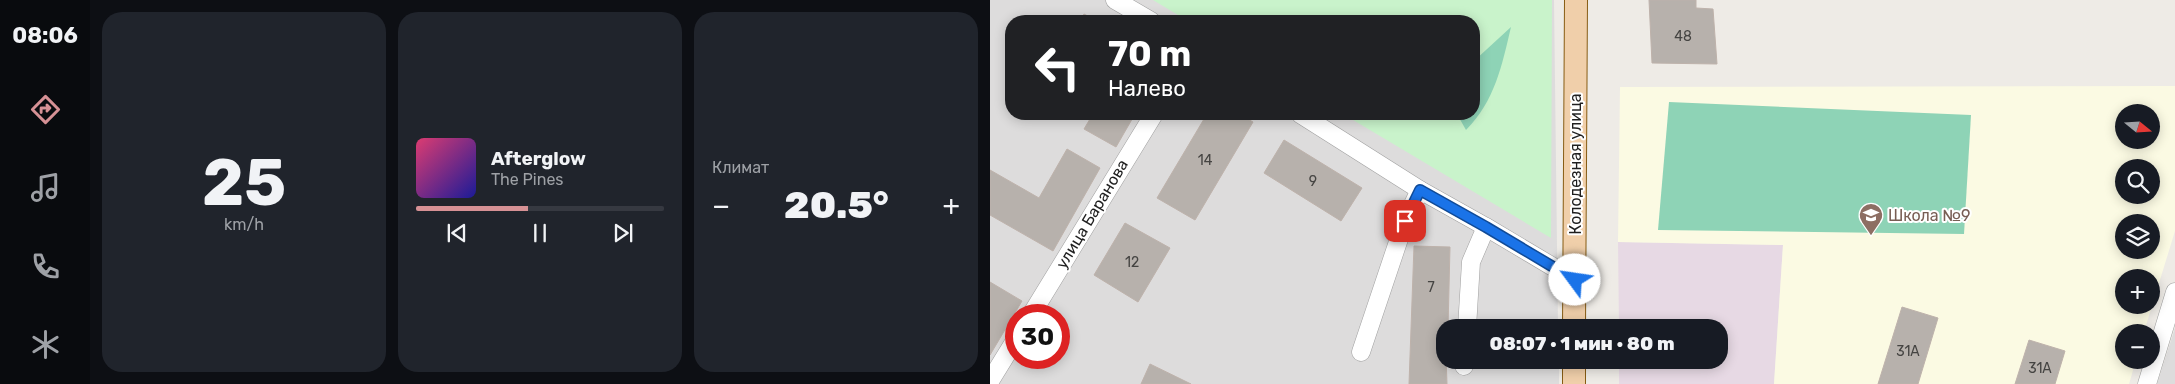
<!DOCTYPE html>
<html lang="ru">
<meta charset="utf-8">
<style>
body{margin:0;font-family:Rubik,sans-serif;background:#20242c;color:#f1f3f6;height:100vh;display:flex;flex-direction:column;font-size:19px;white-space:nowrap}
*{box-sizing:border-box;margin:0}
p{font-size:16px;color:#9ea1a6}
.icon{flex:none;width:28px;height:28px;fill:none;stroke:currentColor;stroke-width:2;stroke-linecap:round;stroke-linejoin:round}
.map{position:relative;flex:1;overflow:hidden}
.panel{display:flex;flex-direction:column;gap:12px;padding:12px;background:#0d0f14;width:900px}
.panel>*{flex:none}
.top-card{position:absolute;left:15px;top:15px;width:475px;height:105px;border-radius:20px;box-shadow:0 2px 12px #0003;background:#202124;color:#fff;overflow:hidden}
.needle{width:32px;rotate:108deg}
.controls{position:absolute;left:1125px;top:104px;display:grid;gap:10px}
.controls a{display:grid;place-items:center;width:45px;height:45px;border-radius:50%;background:#171b24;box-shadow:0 2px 12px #0003;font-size:25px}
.speed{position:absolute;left:15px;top:304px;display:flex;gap:10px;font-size:25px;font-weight:700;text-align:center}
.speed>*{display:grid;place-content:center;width:65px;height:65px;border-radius:50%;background:#171b24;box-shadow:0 2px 12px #0003;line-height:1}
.speed .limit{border:8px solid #d22;background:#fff;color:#111}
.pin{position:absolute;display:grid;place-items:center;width:42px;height:42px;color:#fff;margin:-21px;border-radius:10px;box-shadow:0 2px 8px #0006}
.me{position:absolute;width:55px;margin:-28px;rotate:301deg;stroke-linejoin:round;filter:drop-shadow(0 0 4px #0008)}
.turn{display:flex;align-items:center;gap:18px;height:105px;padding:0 20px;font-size:22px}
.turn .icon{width:65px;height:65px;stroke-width:2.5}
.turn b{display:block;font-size:35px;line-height:42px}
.big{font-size:38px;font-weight:800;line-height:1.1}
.panel .tile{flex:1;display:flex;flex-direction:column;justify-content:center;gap:8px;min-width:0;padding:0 18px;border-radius:20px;background:#20242c}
.panel .dial{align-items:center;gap:0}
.dial b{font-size:65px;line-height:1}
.song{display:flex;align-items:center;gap:15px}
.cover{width:60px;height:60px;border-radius:8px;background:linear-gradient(135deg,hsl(340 70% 55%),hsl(240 70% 35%))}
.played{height:5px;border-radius:2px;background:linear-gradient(90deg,#d69195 45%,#363941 45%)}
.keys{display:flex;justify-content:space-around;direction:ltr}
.heat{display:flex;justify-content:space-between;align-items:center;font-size:28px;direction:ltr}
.panel .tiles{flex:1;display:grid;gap:12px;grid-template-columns:repeat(3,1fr)}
.trip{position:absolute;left:446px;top:319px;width:292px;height:50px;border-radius:20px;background:#171b24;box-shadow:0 2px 12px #0003;font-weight:800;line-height:50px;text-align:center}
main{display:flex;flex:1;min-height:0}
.dock{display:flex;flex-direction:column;width:90px;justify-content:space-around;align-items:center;background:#090b0e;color:#9ea1a6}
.dock .icon{width:35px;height:35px}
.dock .selected{color:#d69195}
.dock b{font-size:22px;color:#f1f3f6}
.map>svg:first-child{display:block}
</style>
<main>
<nav class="dock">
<b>08:06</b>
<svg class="icon selected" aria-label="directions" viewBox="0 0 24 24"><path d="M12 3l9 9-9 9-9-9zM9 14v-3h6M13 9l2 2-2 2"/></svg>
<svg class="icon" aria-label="music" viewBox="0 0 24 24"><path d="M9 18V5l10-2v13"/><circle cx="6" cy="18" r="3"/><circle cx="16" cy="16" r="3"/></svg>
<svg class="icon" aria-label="phone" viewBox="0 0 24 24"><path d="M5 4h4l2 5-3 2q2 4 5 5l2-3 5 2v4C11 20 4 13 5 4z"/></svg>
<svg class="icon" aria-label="climate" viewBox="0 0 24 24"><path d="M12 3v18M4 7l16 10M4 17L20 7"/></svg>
</nav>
<section class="panel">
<div class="tiles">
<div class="tile dial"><b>25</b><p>km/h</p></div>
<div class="tile">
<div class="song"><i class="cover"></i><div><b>Afterglow</b><p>The Pines</p></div></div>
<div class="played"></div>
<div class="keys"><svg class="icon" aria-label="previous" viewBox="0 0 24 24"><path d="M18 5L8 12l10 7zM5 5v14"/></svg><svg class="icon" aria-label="pause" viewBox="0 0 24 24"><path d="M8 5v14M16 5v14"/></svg><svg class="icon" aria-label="next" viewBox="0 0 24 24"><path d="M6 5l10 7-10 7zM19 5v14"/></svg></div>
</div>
<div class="tile"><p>Климат</p>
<div class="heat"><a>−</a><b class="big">20.5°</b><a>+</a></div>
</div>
</div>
</section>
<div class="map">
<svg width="1185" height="384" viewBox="0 0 1185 384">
<rect width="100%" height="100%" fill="#eeebe6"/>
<g fill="#dddcdc" fill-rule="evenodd">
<path d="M0,0H564L568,327L455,328V360H569V384H0ZM21,21H484V114H21ZM26,315H69V358H26Z"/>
<polygon points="1185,328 1185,384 1167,384"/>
</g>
<polygon fill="#e7d9e4" points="628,242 793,245 784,384 629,384 629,360 730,360 730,328 629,327"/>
<path fill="#fbfae3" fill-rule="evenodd" d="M1185,86V231L1154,332H1134V360H1146L1139,384H784L793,245L628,242L630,87ZM1134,112H1161V140H1134ZM1134,168H1161V195H1134ZM1134,222H1161V250H1134ZM1134,278H1161V305H1134Z"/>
<polygon fill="#c9f3cb" points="163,0 562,0 561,238 353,114 484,114 484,21 198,21"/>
<g fill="#8ed3b6">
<path d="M521,27C512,65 505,101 476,130L467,114H484V61Z"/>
<polygon points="679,102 981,115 974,234 668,230"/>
</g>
<g fill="#b7b1ac" stroke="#beb2ab">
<polygon points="659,0 706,0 706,8 723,9 727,64 662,63"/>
<polygon points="94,14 107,21 90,21"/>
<polygon points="103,114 145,114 126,147 94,129"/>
<polygon points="217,114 249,114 263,122 205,220 167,198"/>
<polygon points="294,140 372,188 351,221 274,173"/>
<polygon points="77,149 110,168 63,251 0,215 0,170 49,198"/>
<polygon points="135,223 180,248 148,302 104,275"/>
<polygon points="424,246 460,247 458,328 455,328 457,384 419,384"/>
<polygon points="0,282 32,301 0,355"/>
<polygon points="912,307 948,318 928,384 888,384"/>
<polygon points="1039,340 1075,351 1065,384 1025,384"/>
<polygon points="160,364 201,384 151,384"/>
</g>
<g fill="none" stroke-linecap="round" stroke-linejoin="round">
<g stroke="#a0a0a0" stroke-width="19">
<g id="minor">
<polyline points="125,0 161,21"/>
<polyline points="310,114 430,190 496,227 585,280"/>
<polyline points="41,315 164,114"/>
<polyline points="477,328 481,262 496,227"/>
<polyline points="371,352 415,221 430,190"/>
<polyline points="474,366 475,360"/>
<polyline points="0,381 26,339"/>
<polyline points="1157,384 1185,292"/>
</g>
</g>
<g stroke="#875c13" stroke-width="24">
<g id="major">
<polyline points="584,328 586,0"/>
<polyline points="584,384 584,360"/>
</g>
</g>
<use href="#minor" stroke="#fff" stroke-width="18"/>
<use href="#major" stroke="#f0cfaa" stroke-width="22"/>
</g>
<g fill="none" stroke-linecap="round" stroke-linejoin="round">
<g stroke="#114b97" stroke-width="12">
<polyline id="route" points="415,221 430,190 496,227 585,280"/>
</g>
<use href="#route" stroke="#1a73e8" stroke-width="9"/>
</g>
<defs>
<g id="school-pin" transform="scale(1.25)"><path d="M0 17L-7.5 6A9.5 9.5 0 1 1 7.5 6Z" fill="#8d6e63" stroke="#fff"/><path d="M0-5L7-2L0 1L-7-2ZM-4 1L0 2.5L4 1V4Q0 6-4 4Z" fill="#fff"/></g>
</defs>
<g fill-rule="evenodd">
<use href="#school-pin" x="881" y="215"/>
</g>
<g text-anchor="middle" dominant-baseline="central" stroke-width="4" stroke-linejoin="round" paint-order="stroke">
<g font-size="14" fill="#454442">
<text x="693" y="36">48</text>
<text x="215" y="160">14</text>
<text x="323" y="181">9</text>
<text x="142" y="262">12</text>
<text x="441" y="287">7</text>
<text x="918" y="351">31А</text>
<text x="1050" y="368">31А</text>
</g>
<g font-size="16" fill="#1f1f1f" stroke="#fff">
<text transform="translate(585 164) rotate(-90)">Колодезная улица</text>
<text transform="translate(102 214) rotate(-59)">улица Баранова</text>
</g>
<g font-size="16" fill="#785e54" stroke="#fff" text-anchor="start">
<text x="898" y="215">Школа №9</text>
</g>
</g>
</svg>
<div class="controls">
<a><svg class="needle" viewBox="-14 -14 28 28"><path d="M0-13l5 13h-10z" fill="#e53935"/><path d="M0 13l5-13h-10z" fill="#9ea1a6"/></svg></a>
<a><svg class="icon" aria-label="search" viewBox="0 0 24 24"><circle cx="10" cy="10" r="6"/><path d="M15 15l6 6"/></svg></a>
<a><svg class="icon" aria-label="layers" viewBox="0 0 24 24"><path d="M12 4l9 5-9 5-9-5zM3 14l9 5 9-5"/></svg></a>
<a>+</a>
<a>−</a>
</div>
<div class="speed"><div class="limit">30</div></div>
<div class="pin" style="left:415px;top:221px;background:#d93025"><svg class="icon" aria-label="arrive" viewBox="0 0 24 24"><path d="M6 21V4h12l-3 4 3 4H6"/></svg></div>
<svg class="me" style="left:585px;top:280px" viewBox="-20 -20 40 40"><circle r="19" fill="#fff"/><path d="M0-13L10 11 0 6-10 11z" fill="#1a73e8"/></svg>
<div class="trip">08:07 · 1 мин · 80 m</div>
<div class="top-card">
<div class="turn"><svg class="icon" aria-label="left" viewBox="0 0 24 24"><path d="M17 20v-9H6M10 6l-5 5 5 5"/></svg><div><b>70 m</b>Налево</div></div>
</div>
</div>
</main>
